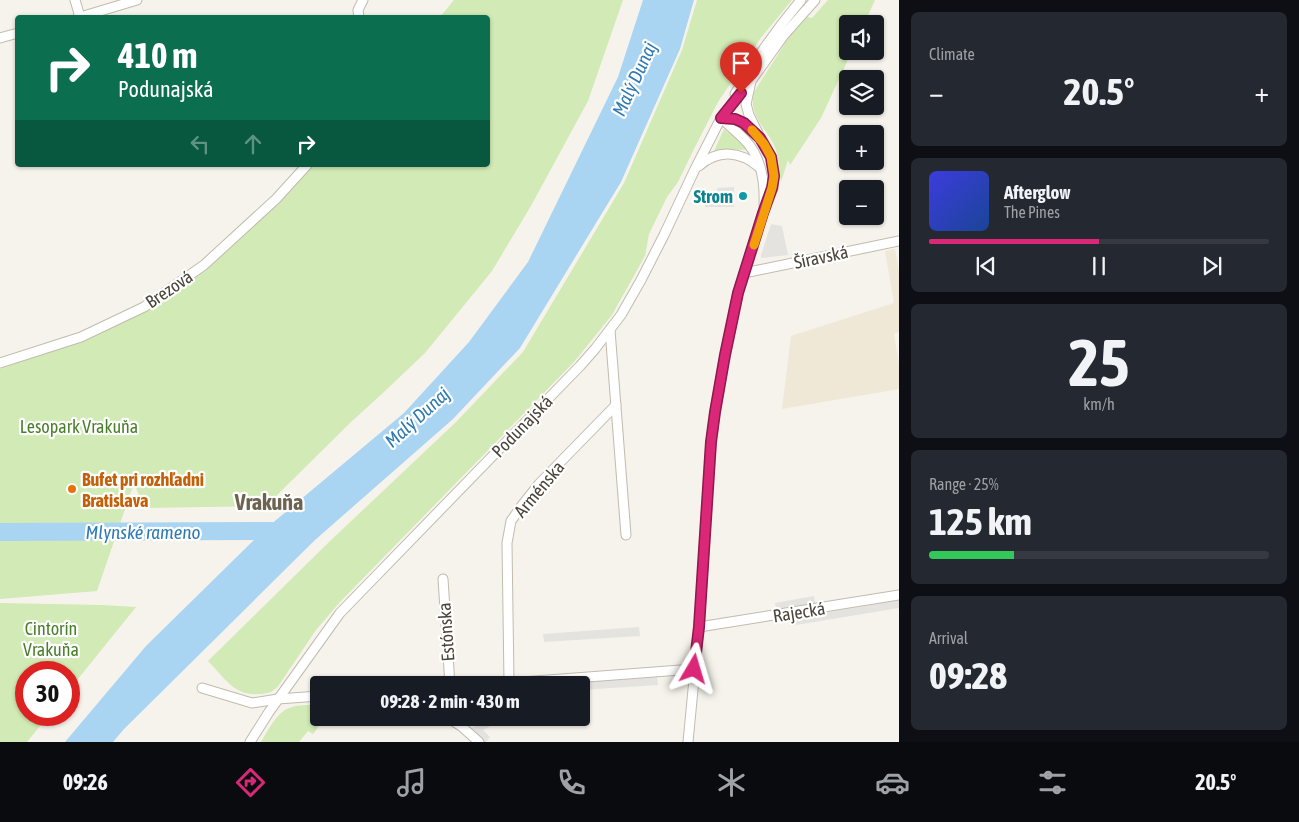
<!DOCTYPE html>
<meta charset="utf-8">
<style>
body{margin:0;font-family:"Asap Condensed",sans-serif;background:#242831;color:#f1f3f6;height:100vh;display:flex;flex-direction:column;font-size:19px;white-space:nowrap}
*{box-sizing:border-box;margin:0}
p{font-size:16px;color:#9ea1a6}
.icon{flex:none;width:28px;height:28px;fill:none;stroke:currentColor;stroke-width:2;stroke-linecap:round;stroke-linejoin:round}
.map{position:relative;flex:1;overflow:hidden}
.side{display:flex;flex-direction:column;gap:12px;padding:12px;background:#0d0f14;width:400px}
.side>*{flex:none}
.hud{position:absolute;left:15px;top:15px;width:475px;height:152px;border-radius:5px;box-shadow:0 1px 4px #0004;background:#0b6e4f;color:#fff;overflow:hidden}
.buttons{position:absolute;left:839px;top:15px;display:grid;gap:10px}
.buttons a{display:grid;place-items:center;width:45px;height:45px;border-radius:5px;background:#171b24;box-shadow:0 1px 4px #0004;font-size:25px}
.speed{position:absolute;left:15px;top:661px;display:flex;gap:10px;font-size:25px;font-weight:700;text-align:center}
.speed>*{display:grid;place-content:center;width:65px;height:65px;border-radius:50%;background:#171b24;box-shadow:0 1px 4px #0004;line-height:1}
.speed .limit{border:8px solid #d22;background:#fff;color:#111}
.pin{position:absolute;display:grid;place-items:center;width:42px;height:42px;color:#fff;margin:-51px -21px;border-radius:50% 50% 50% 0;rotate:-45deg;box-shadow:0 0 5px #0007}
.pin .icon{rotate:45deg}
.me{position:absolute;width:55px;margin:-28px;rotate:7deg;stroke-linejoin:round;filter:drop-shadow(0 0 4px #0008)}
.turn{display:flex;align-items:center;gap:18px;height:105px;padding:0 20px;font-size:22px}
.turn .icon{width:65px;height:65px;stroke-width:2.5}
.turn b{display:block;font-size:35px;line-height:42px}
.lanes{display:flex;align-items:center;height:48px;padding:0 20px;background:#0003;justify-content:center;gap:25px;direction:ltr}
.lanes .off{opacity:.35}
.big{font-size:38px;font-weight:700;line-height:1.1}
.side .card{flex:1;display:flex;flex-direction:column;justify-content:center;gap:8px;min-width:0;padding:0 18px;border-radius:8px;background:#242831}
.side .dial{align-items:center;gap:0}
.dial b{font-size:65px;line-height:1}
.song{display:flex;align-items:center;gap:15px}
.cover{width:60px;height:60px;border-radius:8px;background:linear-gradient(135deg,hsl(240 70% 55%),hsl(220 70% 35%))}
.played{height:5px;border-radius:2px;background:linear-gradient(90deg,#db2777 50%,#363941 50%)}
.keys{display:flex;justify-content:space-around;direction:ltr}
.heat{display:flex;justify-content:space-between;align-items:center;font-size:28px;direction:ltr}
.charge{height:8px;border-radius:4px;background:linear-gradient(90deg,#34c759 25%,#363941 0)}
.trip{position:absolute;left:310px;top:676px;width:280px;height:50px;border-radius:5px;background:#171b24;box-shadow:0 1px 4px #0004;font-weight:700;line-height:50px;text-align:center}
.dock{display:flex;height:80px;justify-content:space-around;align-items:center;background:#090b0e;color:#9ea1a6}
.dock .icon{width:35px;height:35px}
.dock .current{color:#db2777}
.dock b{font-size:22px;color:#f1f3f6}
main{display:flex;flex:1;min-height:0}
.map>svg:first-child{display:block}
</style>
<main>
<div class="map">
<svg width="899" height="742" viewBox="0 0 899 742">
<rect width="100%" height="100%" fill="#f6f3ec"/>
<polygon fill="#efe8d6" points="895,249 899,271 899,332 894,334 899,364 899,389 782,409 791,336 894,303 885,251"/>
<g fill="#d2eab5">
<polygon points="454,0 623,0 588,101 532,204 492,271 425,353 385,391 350,423 266,506 144,508 134,483 97,591 0,599 0,369 83,340 146,310 283,196 312,165 488,165 488,18 440,17"/>
<path d="M697,0H792L760,39L718,102L694,149L678,182L667,197L649,234L645,256L612,315L574,362L340,602L316,630L279,685C273,692 268,694 258,694C234,696 224,677 208,661L328,543L456,422L523,352L624,183L682,50Z"/>
<path d="M828,0H875L864,24H848V51H852L821,118L790,165L788,160L781,182C779,171 779,161 776,150C771,134 754,121 753,104C752,100 754,96 754,92L789,37L807,17L812,18Z"/>
<polygon points="724,129 735,137 747,149 747,150 727,149 714,151"/>
<polygon points="0,603 102,605 136,607 69,690 69,672 26,672 26,715 49,715 27,742 0,742"/>
<path d="M312,705C317,709 321,720 318,726C318,728 314,733 313,734L308,731L299,742H261C269,729 277,711 292,707C298,705 306,705 312,705Z"/>
</g>
<g fill="#e5e3e0">
<polygon points="734,187 734,207 705,207 704,192 717,192 717,188"/>
<polygon points="771,224 782,226 788,255 761,258 761,255"/>
<polygon points="814,596 815,603 776,610 775,603"/>
<polygon points="899,600 899,608 790,626 788,619"/>
<polygon points="639,627 640,636 544,642 543,634"/>
<polygon points="657,677 658,685 581,690 581,685 538,685"/>
<polygon points="338,718 433,718 338,725"/>
<polygon points="492,718 506,718 483,730 490,737 486,742 484,742 470,729"/>
</g>
<polygon fill="#a9d4f2" points="643,0 694,0 680,49 621,182 520,348 453,419 315,540 124,729 113,742 65,742 146,646 263,531 404,413 469,342 528,262 618,77"/>
<g fill="none" stroke-linecap="round" stroke-linejoin="round">
<polyline stroke="#a9d4f2" stroke-width="18" points="0,532 285,531"/>
<g stroke="#c2bbae" stroke-width="11">
<g id="minor">
<polyline points="75,0 80,17"/>
<polyline points="77,18 137,0"/>
<polyline points="359,18 358,10 363,0"/>
<polyline points="0,38 18,33"/>
<path d="M735,94C754,61 776,30 801,0"/>
<path d="M721,118C729,125 737,132 744,139C761,156 765,182 764,205"/>
<polyline points="758,133 749,115 746,104 751,81 784,35 815,0"/>
<path d="M699,166C718,149 740,151 759,167"/>
<polyline points="744,273 899,241"/>
<polyline points="610,330 626,535"/>
<polyline points="0,363 81,337 144,307 204,265 276,199 307,165"/>
<polyline points="443,579 450,685"/>
<polyline points="699,627 899,595"/>
<polyline points="509,683 507,543 511,521 523,504 539,484 616,405"/>
<polyline points="481,685 694,669"/>
<polyline points="202,688 252,703 278,699 319,696"/>
<polyline points="450,718 450,719 461,726 479,742"/>
<polyline points="250,742 269,712 340,613 580,366 595,349 621,315 641,280 664,235 695,169 721,118 751,81"/>
<polyline points="688,742 699,627 711,442 715,412 725,355 738,293 763,213 773,188 774,176 771,157 760,138 745,123 735,119 721,118"/>
</g>
</g>
<use href="#minor" stroke="#fff" stroke-width="9"/>
</g>
<g fill="none" stroke-linecap="round" stroke-linejoin="round">
<g stroke="#8e194d" stroke-width="12">
<polyline id="route" points="694,669 699,627 711,442 715,412 725,355 738,293 763,213 772,188 774,176 771,157 760,138 744,123 735,119 721,118 741,93"/>
</g>
<use href="#route" stroke="#db2777" stroke-width="9"/>
<polyline stroke="#f59e0b" stroke-width="9" points="752,130 764,144 771,157 774,176 772,188 754,245"/>
</g>
<circle fill="#0f9aa8" stroke="#fff" stroke-width="2" cx="743" cy="196" r="5"/>
<circle fill="#e8710a" stroke="#fff" stroke-width="2" cx="72" cy="489" r="5"/>
<g text-anchor="middle" dominant-baseline="central" stroke-width="4.5" stroke-linejoin="round" paint-order="stroke">
<g font-size="18" font-weight="bold" fill="#0d838f" stroke="#fff" text-anchor="end">
<text x="733" y="196">Strom</text>
</g>
<g font-size="18" fill="#4b4439" stroke="#fff">
<text transform="translate(821 257) rotate(-12)">Šíravská</text>
<text transform="translate(169 289) rotate(-34)">Brezová</text>
<text transform="translate(522 426) rotate(-46)">Podunajská</text>
<text transform="translate(539 489) rotate(-50)">Arménska</text>
<text transform="translate(799 612) rotate(-9)">Rajecká</text>
<text transform="translate(446 632) rotate(-94)">Estónska</text>
</g>
<g font-size="18" fill="#4a7f2a" stroke="#fff">
<text x="79" y="426">Lesopark Vrakuňa</text>
<text x="51" y="628">Cintorín<tspan x="51" dy="21">Vrakuňa</tspan></text>
</g>
<g font-size="18" font-weight="bold" fill="#c56008" stroke="#fff" text-anchor="start">
<text x="82" y="479">Bufet pri rozhľadni<tspan x="82" dy="21">Bratislava</tspan></text>
</g>
<g font-size="19" font-style="italic" fill="#2e7ab2" stroke="#fff">
<text transform="translate(634 79) rotate(-65)">Malý Dunaj</text>
<text transform="translate(417 417) rotate(-42)">Malý Dunaj</text>
<text x="143" y="532">Mlynské rameno</text>
</g>
<g font-size="22" font-weight="bold" fill="#6e6250" stroke="#fff">
<text x="269" y="502">Vrakuňa</text>
</g>
</g>
</svg>
<div class="buttons">
<a><svg class="icon" aria-label="sound" viewBox="0 0 24 24"><path d="M4 9h4l5-4v14l-5-4H4zM17 9q2 3 0 6"/></svg></a>
<a><svg class="icon" aria-label="layers" viewBox="0 0 24 24"><path d="M12 4l9 5-9 5-9-5zM3 14l9 5 9-5"/></svg></a>
<a>+</a>
<a>−</a>
</div>
<div class="speed"><div class="limit">30</div></div>
<div class="pin" style="left:741px;top:93px;background:#d93025"><svg class="icon" aria-label="arrive" viewBox="0 0 24 24"><path d="M6 21V4h12l-3 4 3 4H6"/></svg></div>
<svg class="me" style="left:694px;top:669px" viewBox="-20 -20 40 40"><path d="M0-17L14 15 0 8-14 15z" fill="#db2777" stroke="#fff" stroke-width="4"/></svg>
<div class="trip">09:28 · 2 min · 430 m</div>
<div class="hud">
<div class="turn"><svg class="icon" aria-label="right" viewBox="0 0 24 24"><path d="M7 20v-9h11M14 6l5 5-5 5"/></svg><div><b>410 m</b>Podunajská</div></div>
<div class="lanes"><svg class="icon off" aria-label="left" viewBox="0 0 24 24"><path d="M17 20v-9H6M10 6l-5 5 5 5"/></svg><svg class="icon off" aria-label="ahead" viewBox="0 0 24 24"><path d="M12 20V5M6 11l6-6 6 6"/></svg><svg class="icon" aria-label="right" viewBox="0 0 24 24"><path d="M7 20v-9h11M14 6l5 5-5 5"/></svg></div>
</div>
</div>
<section class="side">
<div class="card"><p>Climate</p>
<div class="heat"><a>−</a><b class="big">20.5°</b><a>+</a></div>
</div>
<div class="card">
<div class="song"><i class="cover"></i><div><b>Afterglow</b><p>The Pines</p></div></div>
<div class="played"></div>
<div class="keys"><svg class="icon" aria-label="previous" viewBox="0 0 24 24"><path d="M18 5L8 12l10 7zM5 5v14"/></svg><svg class="icon" aria-label="pause" viewBox="0 0 24 24"><path d="M8 5v14M16 5v14"/></svg><svg class="icon" aria-label="next" viewBox="0 0 24 24"><path d="M6 5l10 7-10 7zM19 5v14"/></svg></div>
</div>
<div class="card dial"><b>25</b><p>km/h</p></div>
<div class="card"><p>Range · 25%</p><b class="big">125 km</b><div class="charge"></div></div>
<div class="card"><p>Arrival</p><b class="big">09:28</b></div>
</section>
</main>
<nav class="dock">
<b>09:26</b>
<svg class="icon current" aria-label="directions" viewBox="0 0 24 24"><path d="M12 3l9 9-9 9-9-9zM9 14v-3h6M13 9l2 2-2 2"/></svg>
<svg class="icon" aria-label="music" viewBox="0 0 24 24"><path d="M9 18V5l10-2v13"/><circle cx="6" cy="18" r="3"/><circle cx="16" cy="16" r="3"/></svg>
<svg class="icon" aria-label="phone" viewBox="0 0 24 24"><path d="M5 4h4l2 5-3 2q2 4 5 5l2-3 5 2v4C11 20 4 13 5 4z"/></svg>
<svg class="icon" aria-label="climate" viewBox="0 0 24 24"><path d="M12 3v18M4 7l16 10M4 17L20 7"/></svg>
<svg class="icon" aria-label="car" viewBox="0 0 24 24"><path d="M5 17H2v-5l4-1 3-4h7l3 4 3 1v5h-3M9 17h6M6 11h13"/><circle cx="7" cy="17" r="2"/><circle cx="17" cy="17" r="2"/></svg>
<svg class="icon" aria-label="filters" viewBox="0 0 24 24"><path d="M4 7h16M4 17h16"/><circle cx="9" cy="7" r="2"/><circle cx="15" cy="17" r="2"/></svg>
<b>20.5°</b>
</nav>
